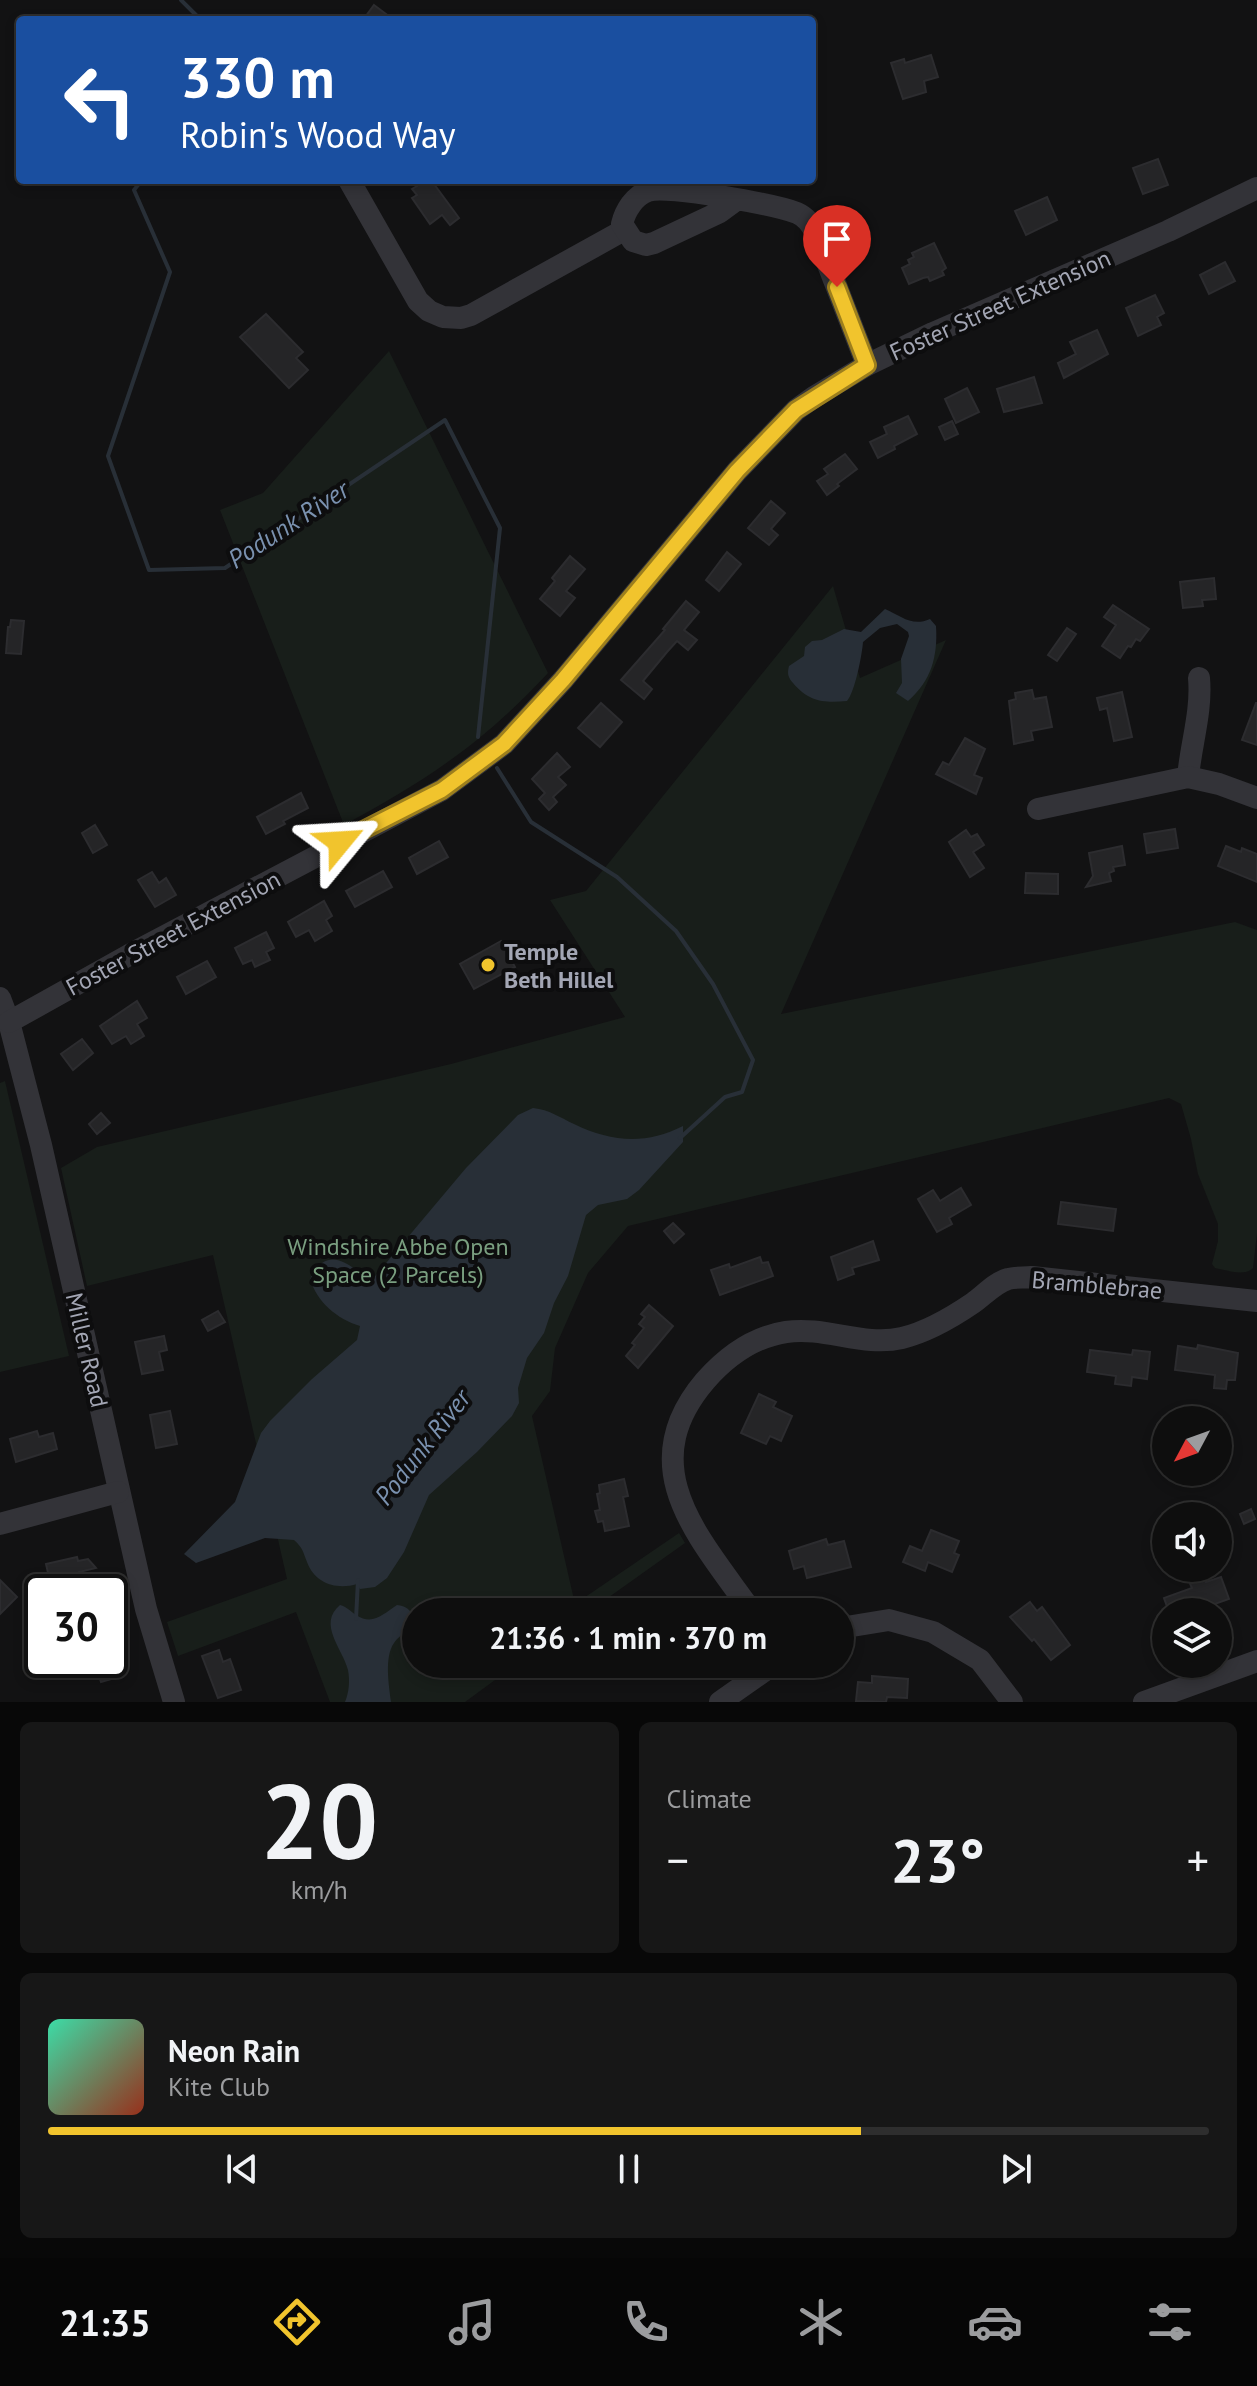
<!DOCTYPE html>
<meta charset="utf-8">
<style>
body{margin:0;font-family:"PT Sans",sans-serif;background:#171717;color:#f1f3f6;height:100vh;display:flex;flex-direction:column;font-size:30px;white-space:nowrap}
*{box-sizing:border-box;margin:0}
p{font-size:26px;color:#9b9c9e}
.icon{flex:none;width:44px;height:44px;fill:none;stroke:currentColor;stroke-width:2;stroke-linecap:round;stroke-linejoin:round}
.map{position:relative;height:1702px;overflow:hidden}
.side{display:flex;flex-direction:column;gap:20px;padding:20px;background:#080808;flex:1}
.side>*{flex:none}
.hud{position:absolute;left:16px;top:16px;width:800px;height:168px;border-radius:8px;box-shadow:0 4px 12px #0003,0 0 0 2px #2e2e2e;background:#1a4fa0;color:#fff;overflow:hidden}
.needle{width:52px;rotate:229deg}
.buttons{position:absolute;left:1152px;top:1406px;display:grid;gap:16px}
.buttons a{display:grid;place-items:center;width:80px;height:80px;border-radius:50%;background:#0e0e0e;box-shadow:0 4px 12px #0003,0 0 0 2px #2e2e2e;font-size:40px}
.speed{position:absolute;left:24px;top:1574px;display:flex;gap:16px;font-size:40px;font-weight:700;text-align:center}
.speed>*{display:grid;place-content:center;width:104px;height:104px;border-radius:50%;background:#0e0e0e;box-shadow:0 4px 12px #0003,0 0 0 2px #2e2e2e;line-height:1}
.speed .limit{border:4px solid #111;border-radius:12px;background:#fff;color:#111}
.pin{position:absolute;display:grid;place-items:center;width:68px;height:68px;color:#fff;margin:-82px -34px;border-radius:50% 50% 50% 0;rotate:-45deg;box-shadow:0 0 8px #0007}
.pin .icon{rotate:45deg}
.me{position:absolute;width:88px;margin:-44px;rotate:63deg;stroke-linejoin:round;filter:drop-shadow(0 0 6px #0008)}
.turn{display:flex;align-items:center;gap:28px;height:168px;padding:0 32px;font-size:36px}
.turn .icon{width:104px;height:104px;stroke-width:2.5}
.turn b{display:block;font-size:56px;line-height:68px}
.big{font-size:60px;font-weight:800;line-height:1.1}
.side .widget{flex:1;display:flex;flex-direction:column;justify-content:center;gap:12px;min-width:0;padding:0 28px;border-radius:12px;background:#171717}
.side .dial{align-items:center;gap:0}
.dial b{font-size:104px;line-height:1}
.song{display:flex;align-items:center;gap:24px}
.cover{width:96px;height:96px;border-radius:12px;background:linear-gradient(135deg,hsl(160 70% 55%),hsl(10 70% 35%))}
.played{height:8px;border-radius:4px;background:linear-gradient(90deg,#f1c42d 70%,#2e2e2e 70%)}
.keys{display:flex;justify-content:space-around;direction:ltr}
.heat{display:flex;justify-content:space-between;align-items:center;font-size:44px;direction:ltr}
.side .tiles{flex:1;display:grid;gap:20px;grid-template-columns:1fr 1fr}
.widget:last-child{grid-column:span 2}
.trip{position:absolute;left:402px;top:1598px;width:452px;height:80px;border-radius:40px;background:#0e0e0e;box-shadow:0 4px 12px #0003,0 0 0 2px #2e2e2e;font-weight:800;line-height:80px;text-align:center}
.tab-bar{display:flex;height:128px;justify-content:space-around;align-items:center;background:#060606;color:#9b9c9e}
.tab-bar .icon{width:56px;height:56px}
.tab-bar .on{color:#f1c42d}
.tab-bar b{font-size:36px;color:#f1f3f6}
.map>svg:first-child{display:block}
</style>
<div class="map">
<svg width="1257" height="1702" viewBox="0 0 1257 1702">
<rect width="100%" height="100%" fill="#121213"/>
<g fill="#181e1a">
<path d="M389,351L548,673C483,743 427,780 344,825L220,510L263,493Z"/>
<path d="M833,586L860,678L946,640L781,1014L1235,922L1257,930V1233L1253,1268C1244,1277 1227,1270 1215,1268L1212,1264L1218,1241V1224L1198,1174L1191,1139L1181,1104L1169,1098L628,1226L588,1273L555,1348L550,1391L532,1416L575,1604L679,1533L685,1543L588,1612H416V1664H517L465,1702H330L296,1612L178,1656L167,1622L287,1579L213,1255L87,1286L61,1168L97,1147L451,1064L625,1017L550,900L586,891Z"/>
<polygon points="5,1081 69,1356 0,1372 0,1083"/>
</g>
<g fill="#282f37">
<path d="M885,609C901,616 912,627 930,619L936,626C938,657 931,681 908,701L896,693L902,683L901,659L909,636L908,632L897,624L880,628L863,642C862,655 855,692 847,701C824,703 809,702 793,683C788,677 787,674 789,666L804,656L805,647L812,641L822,640L844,629L861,632Z"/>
<path d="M533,1108C550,1110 559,1117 574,1124C611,1142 646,1145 683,1126V1142L639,1190L627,1199L598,1205L586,1215L568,1276L554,1303L544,1333L527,1358L518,1388L519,1403L512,1416L477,1452L429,1495L404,1552L387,1578L375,1587L360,1589L357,1584C337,1590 315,1584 307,1562C303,1552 303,1548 294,1540L265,1538L196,1563L184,1554L235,1502L261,1433L270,1421L312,1379L357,1340L360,1326C337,1319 317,1302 310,1279C328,1243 349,1265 371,1281L466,1168L518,1115Z"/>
<path d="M340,1605C347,1607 350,1611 356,1615C373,1626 383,1614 397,1605C406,1606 410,1609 414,1618C411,1631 401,1633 394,1643C384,1657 389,1686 391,1702H345C349,1692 350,1681 348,1670C343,1649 317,1624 340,1605Z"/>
</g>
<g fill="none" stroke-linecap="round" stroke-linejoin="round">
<g stroke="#282f37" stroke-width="4">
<polyline points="181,0 201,20"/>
<polyline points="142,180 134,190 170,272 108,456 149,570 225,568 445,420 500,528 478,737"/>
<polyline points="497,768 531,822 617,877 676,931 713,984 753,1060 742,1092 725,1097 680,1138"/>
<polyline points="356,1619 358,1580"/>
</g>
</g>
<g fill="#252527" stroke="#2c2c2f" stroke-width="2">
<polygon points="374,5 394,20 363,20"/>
<polygon points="931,55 938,77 924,81 926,92 903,99 891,63 904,59 905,63"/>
<polygon points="1158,159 1168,185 1143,194 1133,168"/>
<polygon points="414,180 431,180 459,218 450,225 442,215 430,224 412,198 417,195 412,189 417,186"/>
<polygon points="1047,197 1057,220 1026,235 1015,211"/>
<polygon points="934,243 946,268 942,271 944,275 930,281 928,277 923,278 909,284 902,268 910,264 908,260 914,257 912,253"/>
<polygon points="1225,262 1235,281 1209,294 1200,275"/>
<polygon points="1155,295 1164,313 1157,317 1161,325 1138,336 1126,308"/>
<polygon points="266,314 303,352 296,358 308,370 289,388 240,337"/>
<polygon points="1097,330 1108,354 1064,378 1058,363 1076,354 1070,342"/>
<polygon points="1034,377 1042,403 1004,412 997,389"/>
<polygon points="967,388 979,412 956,423 945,399"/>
<polygon points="908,416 917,434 894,446 895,449 878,458 870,442 887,434 884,427"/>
<polygon points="952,421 958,434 945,440 939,427"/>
<polygon points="845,454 857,469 837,484 839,486 827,495 817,481 828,474 824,469"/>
<polygon points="771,501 785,513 771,529 778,535 769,545 748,528"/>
<polygon points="727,552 741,564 719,591 706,580"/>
<polygon points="570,556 585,569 566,591 575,598 560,616 540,599 555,581 552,578"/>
<polygon points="1214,578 1216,599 1202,600 1203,606 1183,608 1180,582"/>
<polygon points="686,601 699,612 684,630 697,640 688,650 677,641 667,652 643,681 652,689 644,699 621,680 665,630 663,629"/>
<polygon points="1113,605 1149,629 1140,641 1136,639 1131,647 1128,646 1120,658 1102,646 1116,625 1104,617"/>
<polygon points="11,620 24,621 21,654 6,653 8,627 10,627"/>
<polygon points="1067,628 1076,634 1057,661 1048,655"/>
<polygon points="1032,690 1034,699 1046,697 1052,727 1031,731 1033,740 1014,744 1009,701 1016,699 1015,693"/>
<polygon points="1122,692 1132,737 1114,741 1107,708 1100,710 1097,698"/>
<polygon points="601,703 622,722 600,747 578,728"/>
<polygon points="1256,703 1257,703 1257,745 1242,740"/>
<polygon points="965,738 985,749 974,775 982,778 976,794 936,774 943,762 949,765"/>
<polygon points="557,753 570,767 558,777 566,785 553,797 557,802 549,810 539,799 545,793 532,779"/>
<polygon points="301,793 308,808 283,821 285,824 266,834 257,817"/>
<polygon points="95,825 107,845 93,853 82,833"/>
<polygon points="1175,829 1178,848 1147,853 1144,834"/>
<polygon points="966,830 971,837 977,834 984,845 973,852 984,868 970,877 949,842"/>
<polygon points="439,841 448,857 417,874 409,858"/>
<polygon points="1122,846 1125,865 1113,867 1114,871 1109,873 1111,881 1086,887 1093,876 1089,853"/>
<polygon points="1226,846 1241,852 1242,848 1257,854 1257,882 1218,866"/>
<polygon points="383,871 392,887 355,907 346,891"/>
<polygon points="152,872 159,883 166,878 176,895 155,907 138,880"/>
<polygon points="1026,873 1058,874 1058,894 1025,893"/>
<polygon points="324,901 332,916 326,920 332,931 315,941 309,930 296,937 288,922"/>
<polygon points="266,932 274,948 266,952 270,960 255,967 252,960 243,964 235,948"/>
<polygon points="501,941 515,967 474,989 460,964"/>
<polygon points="207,961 216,977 186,994 177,977"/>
<polygon points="137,1001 147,1018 137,1024 144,1036 131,1044 126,1036 112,1044 100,1026"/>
<polygon points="82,1039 93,1053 73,1070 61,1054"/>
<polygon points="101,1113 110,1123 97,1134 89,1124"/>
<polygon points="961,1188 971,1205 949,1218 952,1224 937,1232 918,1199 933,1190 940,1201"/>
<polygon points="1061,1202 1116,1209 1113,1231 1058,1224"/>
<polygon points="673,1223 684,1234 674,1243 664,1231"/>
<polygon points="873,1241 879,1260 852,1268 854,1274 838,1280 831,1257"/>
<polygon points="760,1257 762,1263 768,1262 773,1276 720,1295 711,1270 729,1264 730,1268"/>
<polygon points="649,1305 673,1326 638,1368 626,1356 635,1345 632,1343 644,1328 639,1324 645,1317 641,1314"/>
<polygon points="218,1311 225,1322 208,1331 202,1320"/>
<polygon points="164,1336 167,1350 159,1352 163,1370 142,1374 135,1342"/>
<polygon points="1198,1345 1238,1353 1235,1380 1227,1380 1226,1389 1214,1388 1215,1375 1175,1370 1178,1346 1197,1349"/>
<polygon points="1090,1350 1132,1355 1133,1350 1150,1352 1147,1379 1132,1377 1131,1386 1115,1384 1116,1376 1087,1372"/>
<polygon points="759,1394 776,1402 773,1407 792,1416 781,1441 770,1436 766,1444 741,1433"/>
<polygon points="170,1411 177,1444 156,1448 150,1415"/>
<polygon points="37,1431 39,1437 53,1433 57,1449 16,1462 10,1439"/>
<polygon points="624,1479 628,1496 623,1497 629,1526 605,1531 603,1521 598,1522 595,1511 600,1510 597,1494 600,1493 599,1485"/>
<polygon points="1251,1509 1255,1519 1244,1524 1240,1514"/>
<polygon points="931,1530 959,1541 954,1553 959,1555 952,1572 928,1562 925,1571 903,1562 910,1546 922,1551"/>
<polygon points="826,1539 828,1545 844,1541 851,1567 807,1578 804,1566 794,1569 789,1551"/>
<polygon points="77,1557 78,1561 88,1559 96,1568 79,1572 81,1580 51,1586 46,1564"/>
<polygon points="1203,1573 1206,1582 1221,1577 1229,1599 1192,1612 1169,1612 1164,1598 1192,1588 1188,1579"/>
<polygon points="0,1580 17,1597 0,1614"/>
<polygon points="1030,1602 1037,1611 1042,1607 1070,1645 1051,1660 1034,1639 1032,1641 1010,1617"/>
<polygon points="219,1650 223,1662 230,1659 241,1690 218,1698 202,1656"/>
<polygon points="94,1660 113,1660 118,1677 101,1682"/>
<polygon points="872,1676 908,1679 907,1698 887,1697 886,1702 856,1701 858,1682 872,1683"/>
</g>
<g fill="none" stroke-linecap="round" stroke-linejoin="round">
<g stroke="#333338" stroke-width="22">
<polyline points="349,180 418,301 429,311 443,317 461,318 471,315 624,230"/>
<path d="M735,201L720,212L654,243L646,245L633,241L622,224C625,211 634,196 648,191C666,184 776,205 797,213C806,217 810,223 815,231L867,365"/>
<path d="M1188,777C1191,744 1202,711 1199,678"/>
<polyline points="1038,809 1188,777 1219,784 1257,798"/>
<polyline points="0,998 9,1022 41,1145 146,1609 174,1702"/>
<polyline points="9,1022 129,955 442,790 504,744 563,680 737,471 796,410 814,397 867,365 933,333 1168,231 1257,188"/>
<polyline points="0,1524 118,1492"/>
<path d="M752,1612C700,1538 631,1468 705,1381C727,1356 753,1337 786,1332C825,1326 863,1347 902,1338C927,1332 951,1318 973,1303C983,1296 996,1282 1008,1279C1015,1277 1024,1278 1032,1277L1257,1301"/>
<polyline points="840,1628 889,1620 933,1632 980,1660 1012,1702"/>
<polyline points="720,1702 774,1664"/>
<polyline points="1144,1702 1257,1661"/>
</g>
</g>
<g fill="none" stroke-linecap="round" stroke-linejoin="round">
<g stroke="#9d7f1d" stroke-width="20">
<polyline id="route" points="340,842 442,790 504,744 563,680 737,471 796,410 867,365 837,287"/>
</g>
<use href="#route" stroke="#f1c42d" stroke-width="14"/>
</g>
<circle fill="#f1c42d" stroke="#0d0d0e" stroke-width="3" cx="488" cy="965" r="8"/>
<g text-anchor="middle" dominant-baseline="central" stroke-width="8" stroke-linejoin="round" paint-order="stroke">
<g font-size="24" fill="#a3a6b4" stroke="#0d0d0e">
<text transform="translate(1000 305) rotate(-24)">Foster Street Extension</text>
<text transform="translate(173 933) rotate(-28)">Foster Street Extension</text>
<text transform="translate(1097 1285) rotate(5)">Bramblebrae</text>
<text transform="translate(87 1350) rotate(77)">Miller Road</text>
</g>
<g font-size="24" font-weight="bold" fill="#a3a6b4" stroke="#0d0d0e" text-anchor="start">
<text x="504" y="951">Temple<tspan x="504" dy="28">Beth Hillel</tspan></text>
</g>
<g font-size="24" fill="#7a9f80" stroke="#0d0d0e">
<text x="398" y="1246">Windshire Abbe Open<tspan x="398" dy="28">Space (2 Parcels)</tspan></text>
</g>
<g font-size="26" font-style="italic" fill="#7a91af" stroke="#0d0d0e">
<text transform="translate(288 524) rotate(-33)">Podunk River</text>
<text transform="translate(422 1447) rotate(-52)">Podunk River</text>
</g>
</g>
</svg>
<div class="buttons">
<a><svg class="needle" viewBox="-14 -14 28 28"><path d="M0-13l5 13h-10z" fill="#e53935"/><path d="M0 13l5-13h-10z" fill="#9b9c9e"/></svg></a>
<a><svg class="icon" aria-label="sound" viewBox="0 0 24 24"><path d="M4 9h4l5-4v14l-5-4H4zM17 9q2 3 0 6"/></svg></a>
<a><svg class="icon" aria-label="layers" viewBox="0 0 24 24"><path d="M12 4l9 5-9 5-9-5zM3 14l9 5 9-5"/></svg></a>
</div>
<div class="speed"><div class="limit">30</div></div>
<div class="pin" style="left:837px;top:287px;background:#d93025"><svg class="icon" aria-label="arrive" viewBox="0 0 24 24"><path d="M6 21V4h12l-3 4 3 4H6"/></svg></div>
<svg class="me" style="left:340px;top:842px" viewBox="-20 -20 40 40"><path d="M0-17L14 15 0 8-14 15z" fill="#f1c42d" stroke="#fff" stroke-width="4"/></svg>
<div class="trip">21:36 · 1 min · 370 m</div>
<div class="hud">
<div class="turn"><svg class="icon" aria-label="left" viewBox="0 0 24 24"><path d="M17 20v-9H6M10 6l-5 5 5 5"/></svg><div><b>330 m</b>Robin's Wood Way</div></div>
</div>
</div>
<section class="side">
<div class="tiles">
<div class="widget dial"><b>20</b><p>km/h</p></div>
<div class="widget"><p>Climate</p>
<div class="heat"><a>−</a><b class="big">23°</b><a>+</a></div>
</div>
<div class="widget">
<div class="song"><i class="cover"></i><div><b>Neon Rain</b><p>Kite Club</p></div></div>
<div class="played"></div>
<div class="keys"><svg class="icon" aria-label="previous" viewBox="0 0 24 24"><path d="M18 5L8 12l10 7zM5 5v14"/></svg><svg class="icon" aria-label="pause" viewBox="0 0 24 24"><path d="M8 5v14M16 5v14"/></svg><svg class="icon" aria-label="next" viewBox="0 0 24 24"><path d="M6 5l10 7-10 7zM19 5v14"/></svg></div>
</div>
</div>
</section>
<nav class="tab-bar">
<b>21:35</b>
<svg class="icon on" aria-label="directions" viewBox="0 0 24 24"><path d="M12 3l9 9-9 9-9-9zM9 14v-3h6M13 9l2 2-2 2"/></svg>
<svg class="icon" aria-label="music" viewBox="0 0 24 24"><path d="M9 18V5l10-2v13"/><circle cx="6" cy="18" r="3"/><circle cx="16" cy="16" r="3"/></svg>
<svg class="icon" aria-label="phone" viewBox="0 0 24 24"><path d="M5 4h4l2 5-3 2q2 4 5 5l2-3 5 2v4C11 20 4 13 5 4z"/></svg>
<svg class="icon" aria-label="climate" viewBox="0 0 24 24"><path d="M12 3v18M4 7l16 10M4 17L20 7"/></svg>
<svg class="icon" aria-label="car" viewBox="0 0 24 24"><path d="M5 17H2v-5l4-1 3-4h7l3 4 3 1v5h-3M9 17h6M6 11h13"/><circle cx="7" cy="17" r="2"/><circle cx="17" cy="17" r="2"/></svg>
<svg class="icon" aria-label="filters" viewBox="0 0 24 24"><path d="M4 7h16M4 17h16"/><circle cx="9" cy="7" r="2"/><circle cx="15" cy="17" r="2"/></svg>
</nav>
